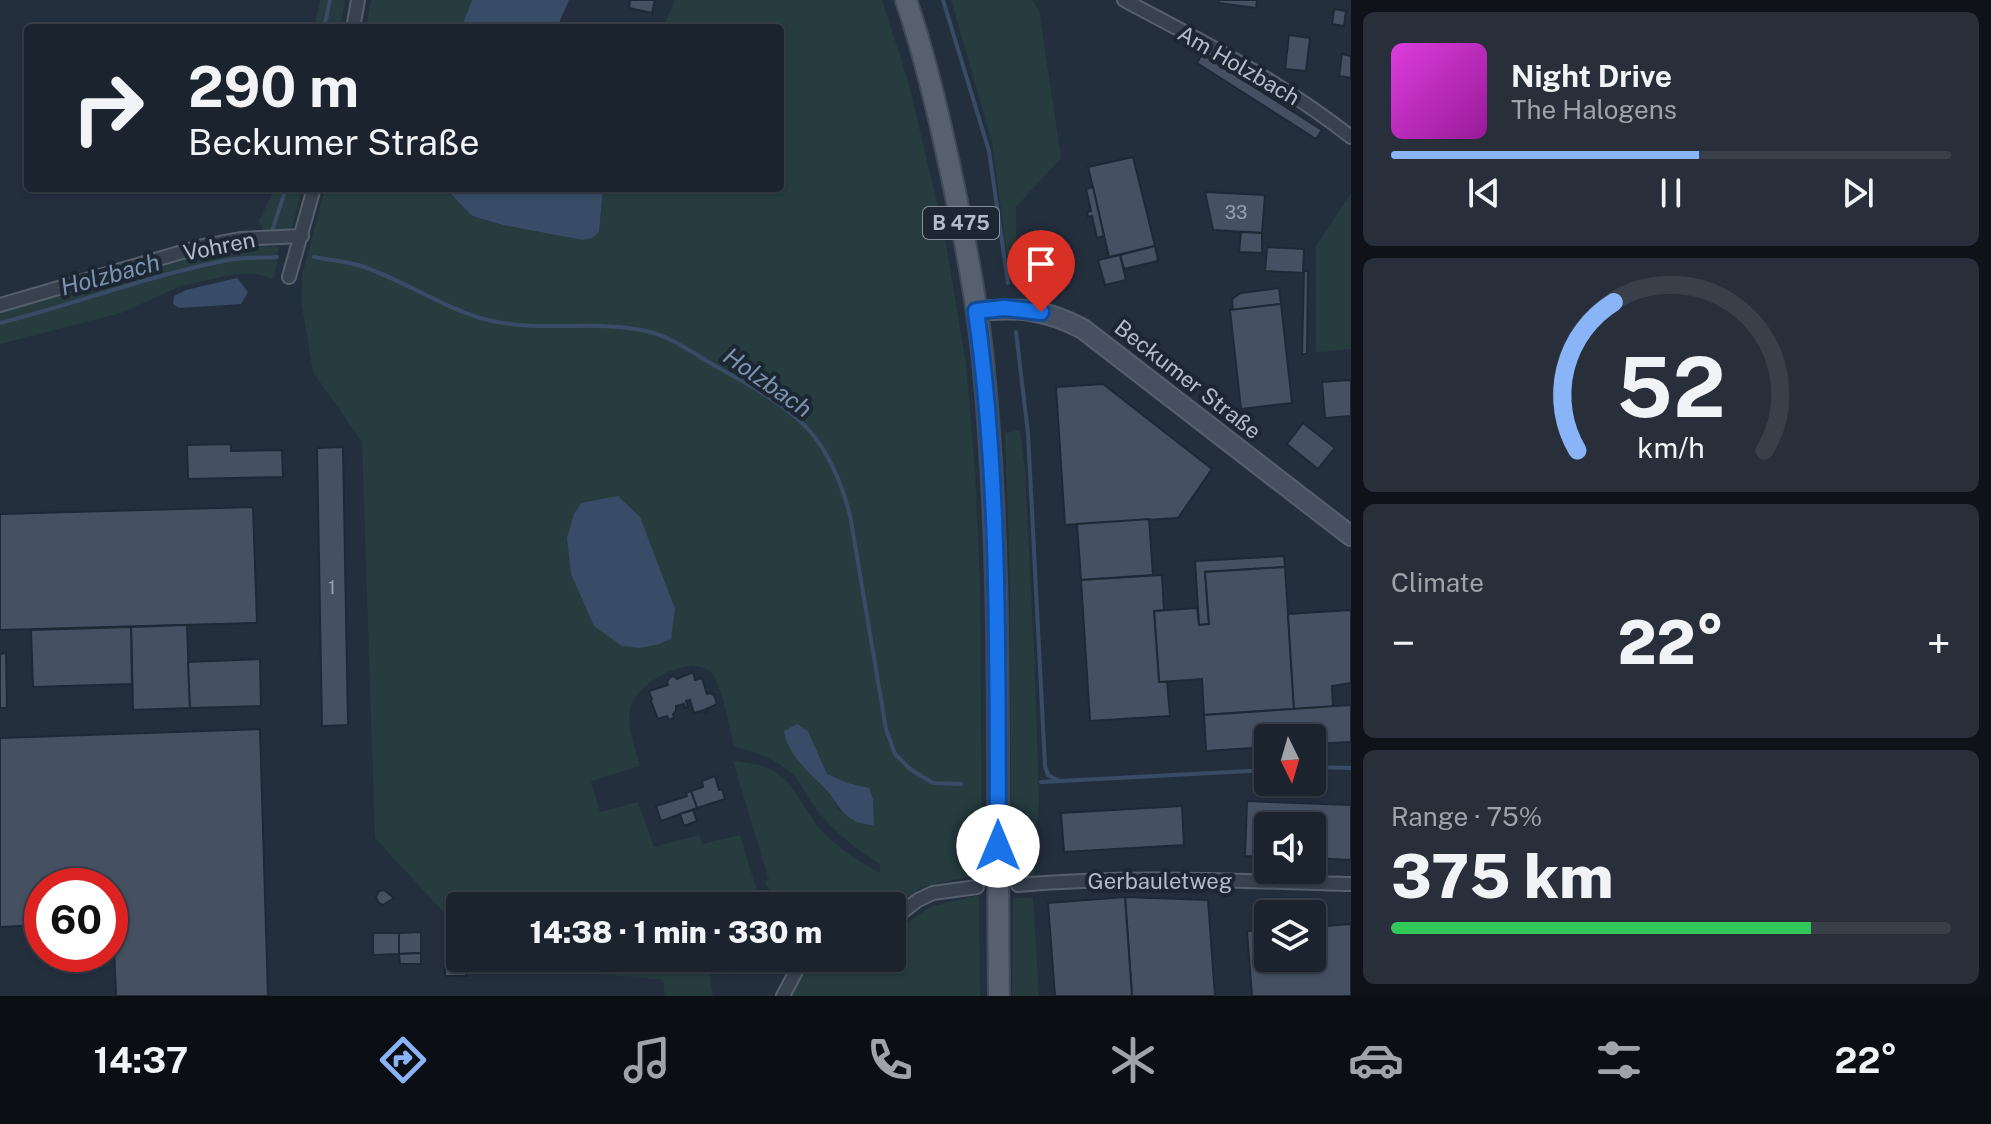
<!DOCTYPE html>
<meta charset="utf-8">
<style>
body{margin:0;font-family:"Public Sans",sans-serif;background:#282f3a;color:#f1f3f6;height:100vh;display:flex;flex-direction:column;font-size:30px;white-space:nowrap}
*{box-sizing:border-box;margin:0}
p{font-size:26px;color:#a0a4aa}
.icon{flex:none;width:44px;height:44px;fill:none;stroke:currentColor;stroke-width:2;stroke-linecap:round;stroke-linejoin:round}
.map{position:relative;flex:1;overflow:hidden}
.panel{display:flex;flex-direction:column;gap:12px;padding:12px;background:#0f1319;width:640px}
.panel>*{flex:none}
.guide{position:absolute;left:24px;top:24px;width:760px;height:168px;border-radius:8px;box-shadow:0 2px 6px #0004,0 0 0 2px #39404a;background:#1b232e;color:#f1f3f6;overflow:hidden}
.needle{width:52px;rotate:175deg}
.controls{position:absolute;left:1254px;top:724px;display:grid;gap:16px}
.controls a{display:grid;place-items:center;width:72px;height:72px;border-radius:8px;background:#1b232e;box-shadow:0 2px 6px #0004,0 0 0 2px #39404a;font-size:40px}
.speed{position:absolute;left:24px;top:868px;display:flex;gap:16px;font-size:40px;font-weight:700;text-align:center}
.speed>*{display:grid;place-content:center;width:104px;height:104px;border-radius:50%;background:#1b232e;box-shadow:0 2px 6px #0004,0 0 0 2px #39404a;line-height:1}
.speed .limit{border:12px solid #d22;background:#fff;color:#111}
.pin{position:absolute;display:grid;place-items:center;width:68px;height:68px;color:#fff;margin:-82px -34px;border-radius:50% 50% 50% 0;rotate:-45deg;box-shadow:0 0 8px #0007}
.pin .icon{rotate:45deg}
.me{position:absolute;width:88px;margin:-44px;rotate:0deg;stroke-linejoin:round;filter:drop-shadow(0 0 6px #0008)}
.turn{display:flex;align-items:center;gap:28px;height:168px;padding:0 32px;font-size:36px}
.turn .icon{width:104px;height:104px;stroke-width:2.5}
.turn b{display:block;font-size:56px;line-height:68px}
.big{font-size:60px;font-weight:800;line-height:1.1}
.panel .widget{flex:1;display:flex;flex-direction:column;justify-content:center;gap:12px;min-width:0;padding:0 28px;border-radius:12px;background:#282f3a}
.panel .dial{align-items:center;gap:0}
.dial svg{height:208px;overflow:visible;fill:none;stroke:#39404a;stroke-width:7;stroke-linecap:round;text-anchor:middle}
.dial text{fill:#f1f3f6;stroke:none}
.song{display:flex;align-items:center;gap:24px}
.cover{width:96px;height:96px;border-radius:12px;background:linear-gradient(135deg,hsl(300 70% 55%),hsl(300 70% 35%))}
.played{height:8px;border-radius:4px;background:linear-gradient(90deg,#8ab4f8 55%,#39404a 55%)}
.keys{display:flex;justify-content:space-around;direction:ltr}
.heat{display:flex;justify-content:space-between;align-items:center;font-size:44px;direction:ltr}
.charge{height:12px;border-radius:6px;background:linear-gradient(90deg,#34c759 75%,#39404a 0)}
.trip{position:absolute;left:446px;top:892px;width:460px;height:80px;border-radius:8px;background:#1b232e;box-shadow:0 2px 6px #0004,0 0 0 2px #39404a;font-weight:800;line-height:80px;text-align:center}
.tab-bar{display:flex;height:128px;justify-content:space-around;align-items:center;background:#0b0e12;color:#a0a4aa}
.tab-bar .icon{width:56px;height:56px}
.tab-bar .selected{color:#8ab4f8}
.tab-bar b{font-size:36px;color:#f1f3f6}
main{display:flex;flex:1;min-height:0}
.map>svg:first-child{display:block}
</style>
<main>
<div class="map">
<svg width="1351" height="996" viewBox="0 0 1351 996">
<rect width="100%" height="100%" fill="#242f3e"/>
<g fill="#263c3f" fill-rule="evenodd">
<polygon points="320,0 345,0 340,28 314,28"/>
<polygon points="371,0 472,0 461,28 366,28"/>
<path d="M675,0H882L908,81L944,232L966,364L975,472L980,584L982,874L921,887L892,909V906H779L765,882L769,880L733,761C746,763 763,764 774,771C795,784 805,811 820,829C837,848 859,861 880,873V864C852,847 830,828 811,802C804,792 799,779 790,772C774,758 754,752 734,746C730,729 722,687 713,675C695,650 638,682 631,705C625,724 635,747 640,766L591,781L600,812L638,802L654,847L699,835L702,844L740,835L757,892L765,906H460V930L375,838L362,442L313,372L302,305V275L325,188H449L452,194L472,216L503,225L583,240L599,232L603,188H780V28H663ZM797,724L808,731L827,774L848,783L869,788L839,810L832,797L800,764L784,731Z"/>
<polygon points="951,0 1032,0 1039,10 1061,158 1016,207 1017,269 1009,271 992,142"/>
<polygon points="275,188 302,188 291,232 265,232 259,221"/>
<polygon points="1351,193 1351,349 1316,352 1316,246"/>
<polygon points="241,246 279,247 274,279 252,273 236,274 181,286 121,313 0,344 0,312 205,254"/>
<polygon points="1020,430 1025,470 1034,651 1039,800 1034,878 1011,880 1010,584 1005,433"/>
<polygon points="979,895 980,996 788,996 799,978 815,958 892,958 892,933 930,907"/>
<polygon points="1013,898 1033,898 1039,996 1012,996"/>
<polygon points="487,958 707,958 713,996 665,996 663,980 491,963"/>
</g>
<g fill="#394c67">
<polygon points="472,0 569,0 559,23 559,28 461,28"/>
<polygon points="449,188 603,188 599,232 592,238 583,240 503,225 472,216 451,194"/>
<polygon points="237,278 248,292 241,304 179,308 173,304 174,296 186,290"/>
<polygon points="618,496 640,517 675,609 671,639 659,644 640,648 622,646 594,626 571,574 567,538 574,514 581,503"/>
<path d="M797,724L808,731L827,774L848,783L869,788L873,800L874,826C868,824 860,824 855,821C842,815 837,803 829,793C812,775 788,757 784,731Z"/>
</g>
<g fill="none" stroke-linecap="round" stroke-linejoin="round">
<g stroke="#394c67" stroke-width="4">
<polyline points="943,0 989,151 1008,283"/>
<polyline points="324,28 330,0"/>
<polyline points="273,228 286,188"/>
<path d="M314,257C329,260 346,261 361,266C404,280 441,307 484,319C535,333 590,320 641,330C667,334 690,351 712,364C742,381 773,397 799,420C826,444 841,481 850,515L886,729L895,754L910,769L933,783L961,784"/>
<path d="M0,323C76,304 150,275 228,260C244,257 261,258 277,257"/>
<polyline points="1016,332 1028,433 1045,766 1048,775 1059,781"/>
<polyline points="1312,767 1351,768"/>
<polyline points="1041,782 1268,770"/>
</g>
</g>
<g fill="#455162" stroke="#1f2835" stroke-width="2">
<polygon points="630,0 655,0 652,13 629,8"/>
<polygon points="1219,0 1257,0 1256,8 1218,3"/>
<polygon points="1334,9 1346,11 1344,26 1332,24"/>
<polygon points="1289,35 1310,38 1306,71 1285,69"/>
<polygon points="1202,54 1322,130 1316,139 1197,63"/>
<polygon points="1342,54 1351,56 1351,78 1339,76"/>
<polygon points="1133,157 1155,246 1109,257 1088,167"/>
<polygon points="1093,187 1104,236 1097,238 1092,216 1088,217 1087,212 1091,211 1086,189"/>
<polygon points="1205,192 1265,195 1262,233 1213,230"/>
<polygon points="1241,232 1262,233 1262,253 1239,252"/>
<polygon points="1155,246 1158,261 1124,269 1120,255"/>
<polygon points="1267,247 1304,249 1303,273 1265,271"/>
<polygon points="1120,255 1126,280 1105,285 1098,260"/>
<polygon points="1304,271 1308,271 1307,354 1302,354"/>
<polygon points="1279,288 1281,304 1233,310 1232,299 1241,293"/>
<polygon points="1281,304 1292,403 1241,409 1230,310"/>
<polygon points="1351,380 1351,416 1325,418 1322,382"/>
<polygon points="1103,384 1212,469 1178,518 1065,525 1056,387"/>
<polygon points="1303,423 1335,448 1318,469 1287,444"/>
<polygon points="231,444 231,451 282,450 283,477 188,479 187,445"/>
<polygon points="343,447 348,725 322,726 317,448"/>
<polygon points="253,507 257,623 0,630 0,514"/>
<polygon points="1149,519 1153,575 1081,580 1077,524"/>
<polygon points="1284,556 1285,567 1205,572 1209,624 1199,625 1195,561"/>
<polygon points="1285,567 1294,709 1204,715 1202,679 1159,682 1154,611 1197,608 1199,625 1209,624 1205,572"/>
<polygon points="1162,575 1164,610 1154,611 1159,682 1167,682 1170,716 1090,721 1081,580"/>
<polygon points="1351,610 1351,683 1332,686 1333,706 1342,706 1294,709 1288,614"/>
<polygon points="187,625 190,708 133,710 131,627"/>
<polygon points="131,627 132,684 33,687 31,630"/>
<polygon points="6,653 7,708 0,708 0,654"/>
<polygon points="260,659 261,706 190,708 188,662"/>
<polygon points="693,672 695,680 702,678 707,694 710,693 714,695 717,704 706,709 707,713 705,714 704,710 694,713 690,700 686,701 688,707 685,708 684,704 676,706 676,711 673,714 674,718 669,720 667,716 658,719 651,701 652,699 649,691 668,685 667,682 670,677 674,676 677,679"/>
<polygon points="1351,705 1351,742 1312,744 1312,738 1268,738 1268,747 1206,751 1204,715"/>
<polygon points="260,729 268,996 116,996 113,923 110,923 110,886 42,886 42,925 0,927 0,738"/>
<polygon points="715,776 719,790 722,789 725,799 697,808 691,791 703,787 702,781"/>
<polygon points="691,791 697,808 661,821 656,806 687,796 686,793"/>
<polygon points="1247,801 1351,805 1351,860 1312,858 1312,826 1268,826 1268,857 1245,856"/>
<polygon points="1182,806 1184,845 1064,852 1061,813"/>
<polygon points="693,810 697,821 684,826 680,814"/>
<polygon points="384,890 394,898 383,905 378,902 376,897 379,891"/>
<polygon points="1125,897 1208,900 1215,996 1132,996"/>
<polygon points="1125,897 1132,996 1055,996 1048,903"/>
<polygon points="1351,924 1351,996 1252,996 1247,931 1268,930 1268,958 1312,958 1312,927"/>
<polygon points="421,932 421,953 399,954 399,933"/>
<polygon points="373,933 399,933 399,954 373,955"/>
<polygon points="421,953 421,964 400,964 399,954"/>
<polygon points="715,958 762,958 760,962 763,963 762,965 758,963 753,963 751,966 751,963 746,964 747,967 745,967 745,964 740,965 741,972 739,971 729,974 728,966 722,967 721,970 717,964 714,965"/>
<polygon points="445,964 465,964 466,976 445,976"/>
</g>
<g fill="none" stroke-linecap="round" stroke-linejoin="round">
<g stroke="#565f6c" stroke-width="16">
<g id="street">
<path d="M1124,0C1202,41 1281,82 1351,137"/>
<polyline points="353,28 358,0"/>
<polyline points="289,277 314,188"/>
<polyline points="0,305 203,246 240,239 302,236"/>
<path d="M1018,885C1128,875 1240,881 1351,884"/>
<polyline points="892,920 918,900 933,893 977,887"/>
<polyline points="783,996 803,958"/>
</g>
</g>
<g stroke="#565f6c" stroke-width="22">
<path id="secondary" d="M976,311C1017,307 1046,309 1083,329L1351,536"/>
</g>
<g stroke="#414a57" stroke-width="24">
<path id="primary" d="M906,0C926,59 940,121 953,182C965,241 977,301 983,361C1004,571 996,785 999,996"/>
</g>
<use href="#street" stroke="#38414e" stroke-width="12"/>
<use href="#secondary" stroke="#465061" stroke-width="18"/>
<use href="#primary" stroke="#56606e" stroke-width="20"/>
</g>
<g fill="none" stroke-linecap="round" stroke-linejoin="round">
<g stroke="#114b97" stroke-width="20">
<path id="route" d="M998,846C997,668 1001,488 976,311L1004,308L1041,312"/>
</g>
<use href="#route" stroke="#1a73e8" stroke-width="14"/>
</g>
<g text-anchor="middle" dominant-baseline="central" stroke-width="8" stroke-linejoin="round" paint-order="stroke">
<g font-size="18" fill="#98a1af">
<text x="1236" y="212">33</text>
<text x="332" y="587">1</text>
</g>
<rect fill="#1d2633" stroke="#878f9c" stroke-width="2" x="923" y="207" width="76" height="32" rx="6"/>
<g font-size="20" font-weight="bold" fill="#b4bcc9">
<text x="961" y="223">B 475</text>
</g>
<g font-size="22" fill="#b4bcc9" stroke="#1d2633">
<text transform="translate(1239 65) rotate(30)">Am Holzbach</text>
<text transform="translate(219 246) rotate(-11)">Vohren</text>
<text transform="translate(1188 379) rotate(38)">Beckumer Straße</text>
<text x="1160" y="881">Gerbauletweg</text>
</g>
<g font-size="24" font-style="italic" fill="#7c92b1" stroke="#1d2633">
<text transform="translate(110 274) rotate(-15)">Holzbach</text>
<text transform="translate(768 382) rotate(35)">Holzbach</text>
</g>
</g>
</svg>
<div class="controls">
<a><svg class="needle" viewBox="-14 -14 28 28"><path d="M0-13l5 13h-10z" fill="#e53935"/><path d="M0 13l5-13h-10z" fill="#a0a4aa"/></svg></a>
<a><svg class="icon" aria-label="sound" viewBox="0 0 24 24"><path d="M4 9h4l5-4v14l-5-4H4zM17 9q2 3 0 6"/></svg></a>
<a><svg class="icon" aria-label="layers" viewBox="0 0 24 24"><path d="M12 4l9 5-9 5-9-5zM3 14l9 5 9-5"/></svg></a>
</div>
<div class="speed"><div class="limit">60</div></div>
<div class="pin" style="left:1041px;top:312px;background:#d93025"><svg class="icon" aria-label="arrive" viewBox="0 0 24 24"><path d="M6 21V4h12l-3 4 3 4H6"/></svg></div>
<svg class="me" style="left:998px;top:846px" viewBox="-20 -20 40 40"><circle r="19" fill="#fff"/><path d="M0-13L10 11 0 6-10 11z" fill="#1a73e8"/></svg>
<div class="trip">14:38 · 1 min · 330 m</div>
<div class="guide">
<div class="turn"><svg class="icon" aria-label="right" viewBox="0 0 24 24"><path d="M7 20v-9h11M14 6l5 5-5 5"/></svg><div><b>290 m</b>Beckumer Straße</div></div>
</div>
</div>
<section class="panel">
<div class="widget">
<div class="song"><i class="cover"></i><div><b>Night Drive</b><p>The Halogens</p></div></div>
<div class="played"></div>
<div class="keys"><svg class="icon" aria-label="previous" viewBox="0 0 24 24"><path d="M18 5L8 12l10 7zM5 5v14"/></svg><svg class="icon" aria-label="pause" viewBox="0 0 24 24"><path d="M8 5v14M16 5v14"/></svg><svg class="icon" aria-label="next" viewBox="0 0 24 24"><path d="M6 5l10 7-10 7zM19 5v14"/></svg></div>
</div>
<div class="widget dial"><svg viewBox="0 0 100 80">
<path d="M14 69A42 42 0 1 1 86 69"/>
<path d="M14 69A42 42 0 0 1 28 12" stroke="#8ab4f8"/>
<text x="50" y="56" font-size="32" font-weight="700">52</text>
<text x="50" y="72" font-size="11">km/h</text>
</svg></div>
<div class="widget"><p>Climate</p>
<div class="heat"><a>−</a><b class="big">22°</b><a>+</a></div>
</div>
<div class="widget"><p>Range · 75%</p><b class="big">375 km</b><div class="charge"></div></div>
</section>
</main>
<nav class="tab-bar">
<b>14:37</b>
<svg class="icon selected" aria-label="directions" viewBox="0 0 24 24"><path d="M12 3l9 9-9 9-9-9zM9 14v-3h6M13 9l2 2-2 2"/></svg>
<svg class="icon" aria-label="music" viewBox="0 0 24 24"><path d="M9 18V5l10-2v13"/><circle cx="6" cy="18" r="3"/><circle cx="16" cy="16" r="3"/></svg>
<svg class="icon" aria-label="phone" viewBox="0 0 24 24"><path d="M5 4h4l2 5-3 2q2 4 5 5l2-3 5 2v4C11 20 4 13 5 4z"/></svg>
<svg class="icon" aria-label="climate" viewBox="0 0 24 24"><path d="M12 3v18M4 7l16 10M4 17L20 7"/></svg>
<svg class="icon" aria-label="car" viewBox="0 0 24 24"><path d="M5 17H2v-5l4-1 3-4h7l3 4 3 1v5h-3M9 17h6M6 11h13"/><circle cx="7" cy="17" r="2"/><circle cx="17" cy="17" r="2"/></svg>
<svg class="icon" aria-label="filters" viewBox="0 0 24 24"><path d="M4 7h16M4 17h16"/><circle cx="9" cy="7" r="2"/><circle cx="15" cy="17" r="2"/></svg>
<b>22°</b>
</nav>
